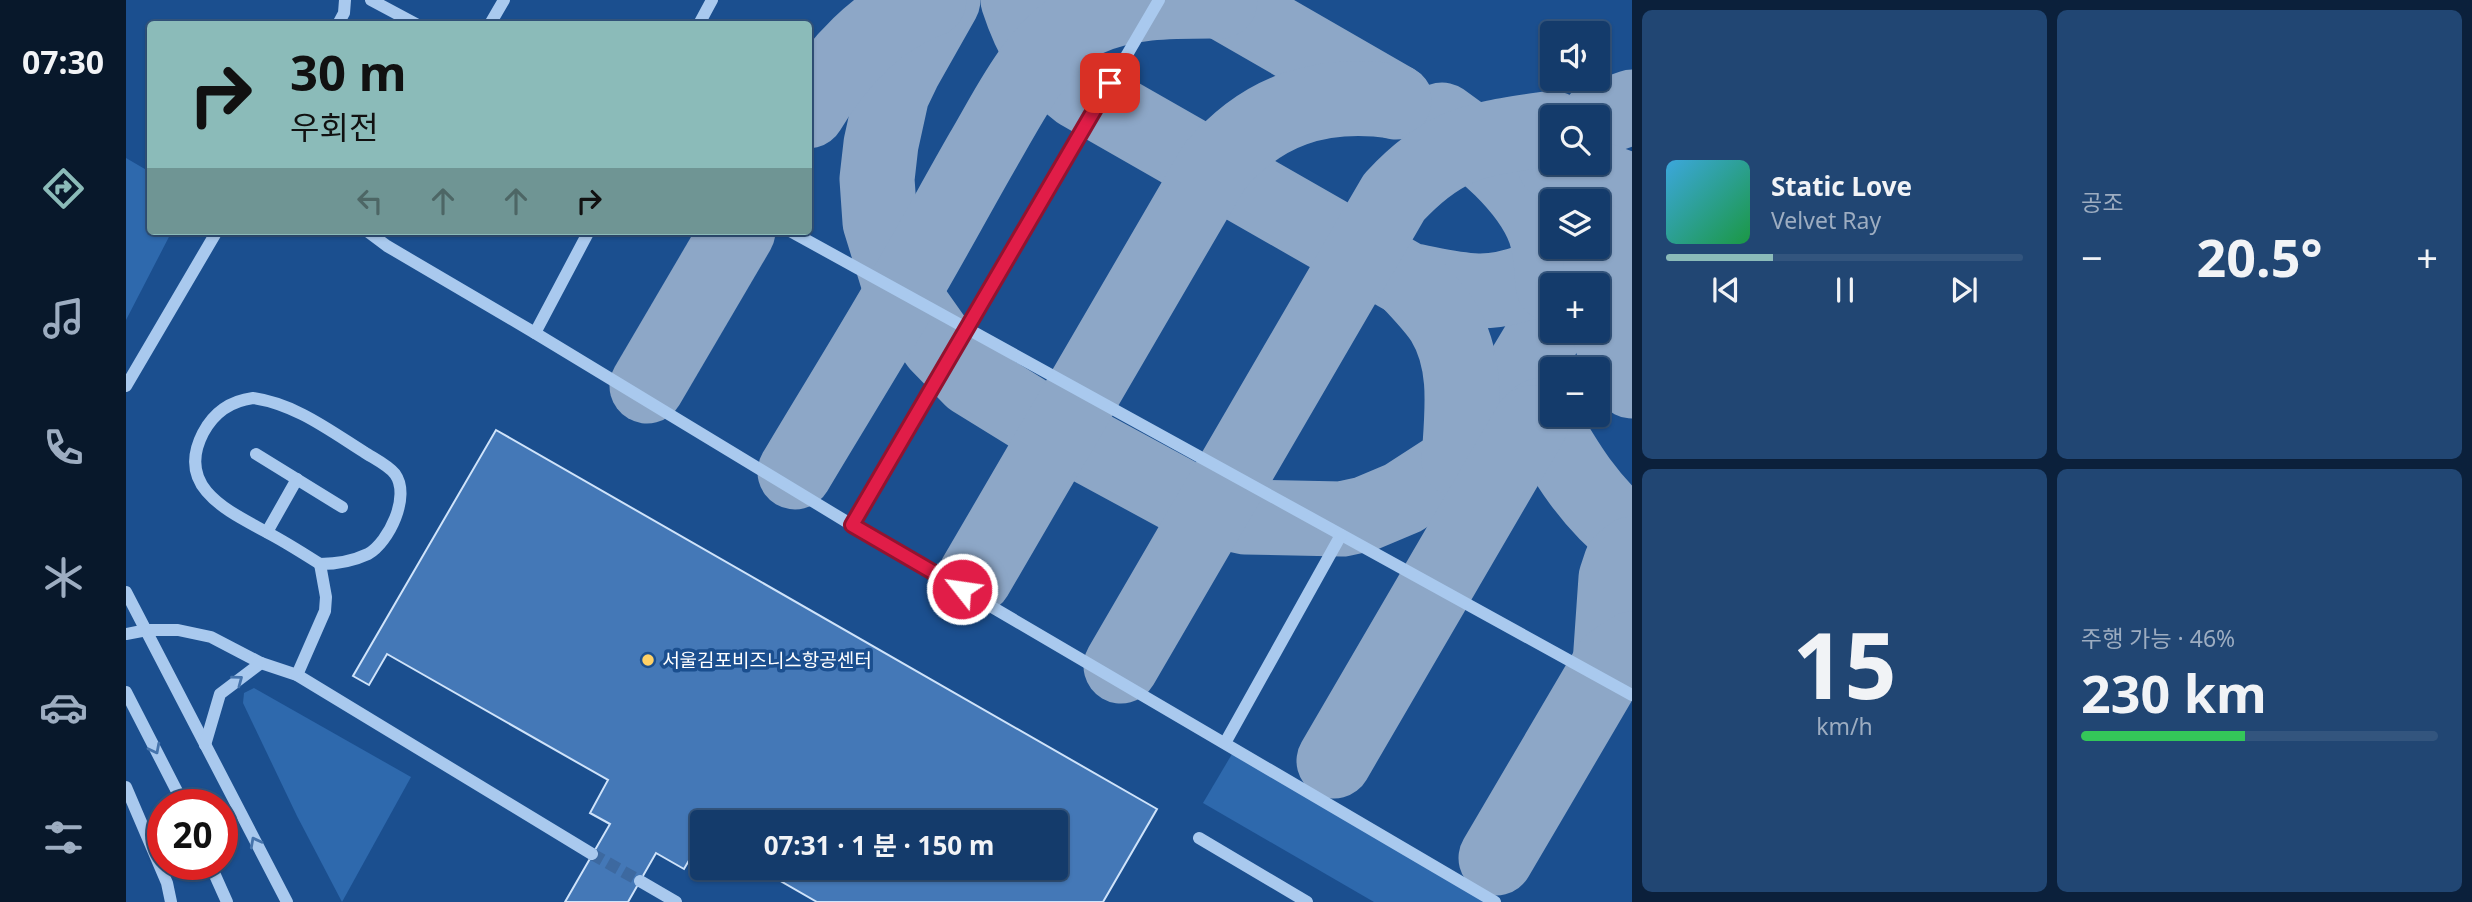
<!DOCTYPE html>
<html lang="ko">
<meta charset="utf-8">
<style>
body{margin:0;font-family:"Noto Sans","Noto Sans KR",sans-serif;background:#214673;color:#f1f3f6;height:100vh;display:flex;flex-direction:column;font-size:26px;white-space:nowrap}
*{box-sizing:border-box;margin:0}
p{font-size:23px;color:#9dadc1}
.icon{flex:none;width:38px;height:38px;fill:none;stroke:currentColor;stroke-width:2;stroke-linecap:round;stroke-linejoin:round}
.map{position:relative;flex:1;overflow:hidden}
.drawer{display:flex;flex-direction:column;gap:10px;padding:10px;background:#0b203b;width:840px}
.drawer>*{flex:none}
.guide{position:absolute;left:21px;top:21px;width:665px;height:214px;border-radius:7px;box-shadow:0 2px 5px #0004,0 0 0 2px #33557e;background:#8bbbb9;color:#111;overflow:hidden}
.buttons{position:absolute;left:1414px;top:21px;display:grid;gap:14px}
.buttons a{display:grid;place-items:center;width:70px;height:70px;border-radius:7px;background:#143b6b;box-shadow:0 2px 5px #0004,0 0 0 2px #33557e;font-size:35px}
.speed{position:absolute;left:21px;top:789px;display:flex;gap:14px;font-size:35px;font-weight:700;text-align:center}
.speed>*{display:grid;place-content:center;width:91px;height:91px;border-radius:50%;background:#143b6b;box-shadow:0 2px 5px #0004,0 0 0 2px #33557e;line-height:1}
.speed .limit{border:10px solid #d22;background:#fff;color:#111}
.pin{position:absolute;display:grid;place-items:center;width:60px;height:60px;color:#fff;margin:-30px;border-radius:14px;box-shadow:0 4px 10px #0006}
.me{position:absolute;width:77px;margin:-38px;rotate:300deg;stroke-linejoin:round;filter:drop-shadow(0 0 5px #0008)}
.turn{display:flex;align-items:center;gap:24px;height:147px;padding:0 28px;font-size:32px}
.turn .icon{width:91px;height:91px;stroke-width:2.5}
.turn b{display:block;font-size:49px;line-height:60px}
.lanes{display:flex;align-items:center;height:66px;padding:0 28px;background:#0003;justify-content:center;gap:35px;direction:ltr}
.lanes .off{opacity:.35}
.big{font-size:52px;font-weight:700;line-height:1.1}
.drawer .card{flex:1;display:flex;flex-direction:column;justify-content:center;gap:10px;min-width:0;padding:0 24px;border-radius:10px;background:#214673}
.drawer .dial{align-items:center;gap:0}
.dial b{font-size:91px;line-height:1}
.song{display:flex;align-items:center;gap:21px}
.cover{width:84px;height:84px;border-radius:10px;background:linear-gradient(135deg,hsl(200 70% 55%),hsl(140 70% 35%))}
.played{height:7px;border-radius:4px;background:linear-gradient(90deg,#8bbbb9 30%,#33557e 30%)}
.keys{display:flex;justify-content:space-around;direction:ltr}
.heat{display:flex;justify-content:space-between;align-items:center;font-size:38px;direction:ltr}
.charge{height:10px;border-radius:5px;background:linear-gradient(90deg,#34c759 46%,#33557e 0)}
.drawer .tiles{flex:1;display:grid;gap:10px;grid-template-columns:repeat(2,1fr)}
.trip{position:absolute;left:564px;top:810px;width:378px;height:70px;border-radius:7px;background:#143b6b;box-shadow:0 2px 5px #0004,0 0 0 2px #33557e;font-weight:700;line-height:70px;text-align:center}
main{display:flex;flex:1;min-height:0}
.dock{display:flex;flex-direction:column;width:126px;justify-content:space-around;align-items:center;background:#08182b;color:#9dadc1}
.dock .icon{width:49px;height:49px}
.dock .selected{color:#8bbbb9}
.dock b{font-size:32px;color:#f1f3f6}
.map>svg:first-child{display:block}
</style>
<main>
<nav class="dock">
<b>07:30</b>
<svg class="icon selected" aria-label="directions" viewBox="0 0 24 24"><path d="M12 3l9 9-9 9-9-9zM9 14v-3h6M13 9l2 2-2 2"/></svg>
<svg class="icon" aria-label="music" viewBox="0 0 24 24"><path d="M9 18V5l10-2v13"/><circle cx="6" cy="18" r="3"/><circle cx="16" cy="16" r="3"/></svg>
<svg class="icon" aria-label="phone" viewBox="0 0 24 24"><path d="M5 4h4l2 5-3 2q2 4 5 5l2-3 5 2v4C11 20 4 13 5 4z"/></svg>
<svg class="icon" aria-label="climate" viewBox="0 0 24 24"><path d="M12 3v18M4 7l16 10M4 17L20 7"/></svg>
<svg class="icon" aria-label="car" viewBox="0 0 24 24"><path d="M5 17H2v-5l4-1 3-4h7l3 4 3 1v5h-3M9 17h6M6 11h13"/><circle cx="7" cy="17" r="2"/><circle cx="17" cy="17" r="2"/></svg>
<svg class="icon" aria-label="filters" viewBox="0 0 24 24"><path d="M4 7h16M4 17h16"/><circle cx="9" cy="7" r="2"/><circle cx="15" cy="17" r="2"/></svg>
</nav>
<div class="map">
<svg width="1506" height="902" viewBox="0 0 1506 902">
<rect width="100%" height="100%" fill="#1b4f8f"/>
<g fill="#2e69ad">
<polygon points="0,158 24,172 24,231 46,231 0,320"/>
<polygon points="128,688 285,777 216,902 171,816 117,703 118,693"/>
<polygon points="1106,754 1363,902 1248,902 1077,803"/>
</g>
<g fill="none" stroke-linecap="round" stroke-linejoin="round">
<g stroke="#8da7c7" stroke-width="75">
<polyline points="817,0 778,69 766,94 755,144 751,179 754,222 776,293 812,344 846,379 906,416 1074,507 1119,517 1216,519 1239,514 1277,498 1328,465 1349,442 1375,406 1426,321"/>
<path d="M892,0C904,37 921,68 953,92L1282,280C1305,284 1328,290 1351,291C1394,292 1431,269 1468,251"/>
<polyline points="1093,0 1270,102"/>
<path d="M682,111C710,64 751,19 803,0"/>
<polyline points="1472,119 1506,107"/>
<path d="M1316,120C1353,146 1403,187 1419,231C1425,249 1426,267 1427,285"/>
<polyline points="1428,163 1506,191"/>
<path d="M1474,241C1475,284 1477,346 1506,381"/>
<path d="M1282,280C1294,293 1307,306 1317,321C1343,363 1336,413 1333,460"/>
<polyline points="521,386 612,231"/>
<path d="M1413,416C1440,463 1463,502 1506,536"/>
<path d="M669,472C704,413 741,354 775,295C803,248 829,199 856,152C884,105 909,48 959,20C1002,0 1047,1 1094,1"/>
<path d="M849,577L1088,167C1136,110 1194,91 1268,101"/>
<polyline points="1484,664 1490,578 1495,563 1506,554"/>
<path d="M995,666L1268,197C1322,139 1353,140 1426,128"/>
<polyline points="1208,761 1405,423"/>
<polyline points="1370,858 1484,664 1506,649"/>
</g>
</g>
<polygon fill="#4478b7" stroke="#cfe3fa" stroke-width="2" points="370,430 1031,809 977,902 691,902 632,868 929,868 929,822 576,822 576,838 558,869 530,853 502,902 439,902 484,824 464,813 482,780 261,654 243,685 227,676"/>
<g fill="none" stroke-linecap="round" stroke-linejoin="round">
<polyline stroke="#3d69a0" stroke-width="12" stroke-dasharray="12 6" stroke-linecap="butt" points="466,854 514,881"/>
<g stroke="#a9c9ee" stroke-width="12">
<polyline points="245,0 290,24"/>
<polyline points="212,24 218,13 219,0"/>
<polyline points="364,24 378,0"/>
<polyline points="573,24 586,0"/>
<polyline points="241,231 261,246 409,333 726,525 1369,902"/>
<polyline points="664,231 1506,695"/>
<polyline points="409,333 463,231"/>
<polyline points="0,386 91,231"/>
<path d="M127,398C169,404 203,430 238,452C247,458 262,465 269,474C285,496 263,542 242,554C227,561 210,564 194,564C178,554 161,543 144,534C105,512 48,489 77,433C88,412 104,401 127,398Z"/>
<polyline points="130,454 216,507"/>
<polyline points="726,525 1033,0"/>
<polyline points="141,532 171,479"/>
<polyline points="0,592 161,902"/>
<polyline points="0,634 21,630 52,630 85,637 135,663 171,675 466,854"/>
<polyline points="171,675 199,611 200,597 194,564"/>
<polyline points="0,692 58,805"/>
<polyline points="1099,743 1215,535"/>
<polyline points="79,745 94,694 135,663"/>
<polyline points="0,787 41,883 45,902"/>
<polyline points="1073,838 1181,902"/>
<polyline points="84,864 101,902"/>
<polyline points="514,881 550,902"/>
</g>
</g>
<defs><path id="oneway-chevron" d="M-2-3.5L2.5 0L-2 3.5" fill="none" stroke-width="1.6" stroke-linecap="round" stroke-linejoin="round" transform="scale(1.75)"/></defs>
<g stroke="#4674ac">
<use href="#oneway-chevron" transform="translate(112 680) rotate(-37)"/>
<use href="#oneway-chevron" transform="translate(29 749) rotate(63)"/>
<use href="#oneway-chevron" transform="translate(129 842) rotate(-118)"/>
</g>
<g fill="none" stroke-linecap="round" stroke-linejoin="round">
<g stroke="#92132f" stroke-width="18">
<polyline id="route" points="836,589 726,525 984,83"/>
</g>
<use href="#route" stroke="#e11d48" stroke-width="12"/>
</g>
<circle fill="#ffd166" stroke="#1b4f8f" stroke-width="2.5" cx="522" cy="660" r="7"/>
<g text-anchor="middle" dominant-baseline="central" stroke-width="7" stroke-linejoin="round" paint-order="stroke">
<g font-size="19" fill="#fff" stroke="#1b4f8f" text-anchor="start">
<text x="536" y="660">서울김포비즈니스항공센터</text>
</g>
</g>
</svg>
<div class="buttons">
<a><svg class="icon" aria-label="sound" viewBox="0 0 24 24"><path d="M4 9h4l5-4v14l-5-4H4zM17 9q2 3 0 6"/></svg></a>
<a><svg class="icon" aria-label="search" viewBox="0 0 24 24"><circle cx="10" cy="10" r="6"/><path d="M15 15l6 6"/></svg></a>
<a><svg class="icon" aria-label="layers" viewBox="0 0 24 24"><path d="M12 4l9 5-9 5-9-5zM3 14l9 5 9-5"/></svg></a>
<a>+</a>
<a>−</a>
</div>
<div class="speed"><div class="limit">20</div></div>
<div class="pin" style="left:984px;top:83px;background:#d93025"><svg class="icon" aria-label="arrive" viewBox="0 0 24 24"><path d="M6 21V4h12l-3 4 3 4H6"/></svg></div>
<svg class="me" style="left:836px;top:589px" viewBox="-20 -20 40 40"><circle r="17" fill="#e11d48" stroke="#fff" stroke-width="3"/><path d="M0-11L8 9 0 5-8 9z" fill="#fff"/></svg>
<div class="trip">07:31 · 1 분 · 150 m</div>
<div class="guide">
<div class="turn"><svg class="icon" aria-label="right" viewBox="0 0 24 24"><path d="M7 20v-9h11M14 6l5 5-5 5"/></svg><div><b>30 m</b>우회전</div></div>
<div class="lanes"><svg class="icon off" aria-label="left" viewBox="0 0 24 24"><path d="M17 20v-9H6M10 6l-5 5 5 5"/></svg><svg class="icon off" aria-label="ahead" viewBox="0 0 24 24"><path d="M12 20V5M6 11l6-6 6 6"/></svg><svg class="icon off" aria-label="ahead" viewBox="0 0 24 24"><path d="M12 20V5M6 11l6-6 6 6"/></svg><svg class="icon" aria-label="right" viewBox="0 0 24 24"><path d="M7 20v-9h11M14 6l5 5-5 5"/></svg></div>
</div>
</div>
<section class="drawer">
<div class="tiles">
<div class="card">
<div class="song"><i class="cover"></i><div><b>Static Love</b><p>Velvet Ray</p></div></div>
<div class="played"></div>
<div class="keys"><svg class="icon" aria-label="previous" viewBox="0 0 24 24"><path d="M18 5L8 12l10 7zM5 5v14"/></svg><svg class="icon" aria-label="pause" viewBox="0 0 24 24"><path d="M8 5v14M16 5v14"/></svg><svg class="icon" aria-label="next" viewBox="0 0 24 24"><path d="M6 5l10 7-10 7zM19 5v14"/></svg></div>
</div>
<div class="card"><p>공조</p>
<div class="heat"><a>−</a><b class="big">20.5°</b><a>+</a></div>
</div>
<div class="card dial"><b>15</b><p>km/h</p></div>
<div class="card"><p>주행 가능 · 46%</p><b class="big">230 km</b><div class="charge"></div></div>
</div>
</section>
</main>
